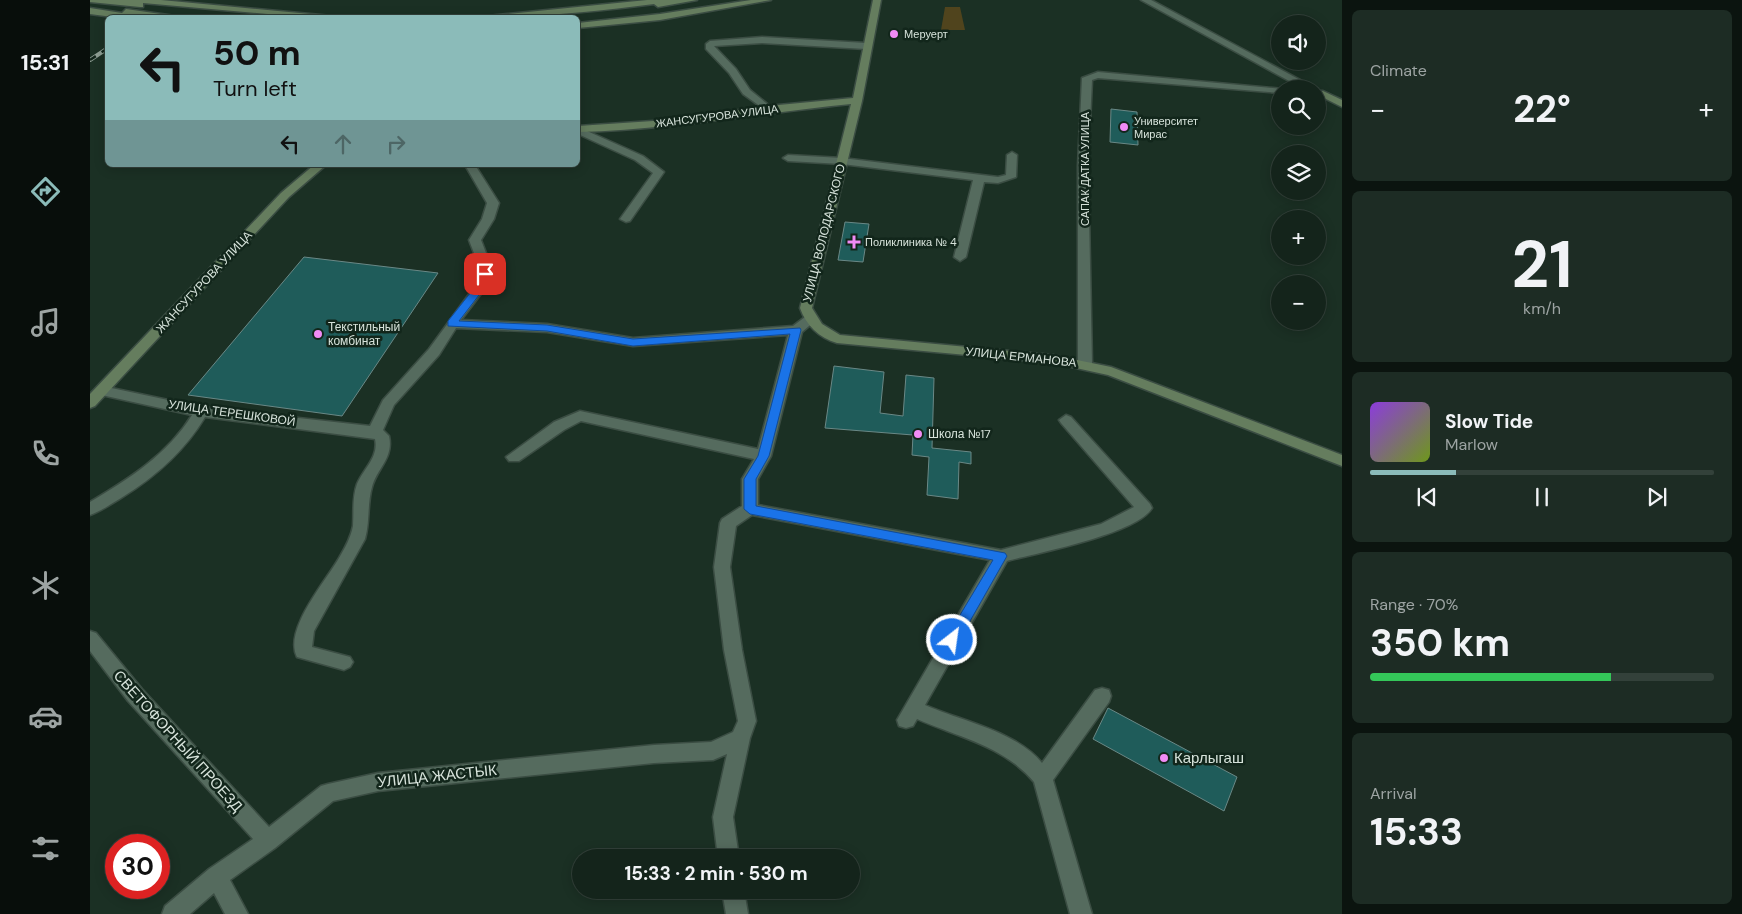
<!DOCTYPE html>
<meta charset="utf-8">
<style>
body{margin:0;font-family:"DM Sans",sans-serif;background:#1d2c24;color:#f1f3f6;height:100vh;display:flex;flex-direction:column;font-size:19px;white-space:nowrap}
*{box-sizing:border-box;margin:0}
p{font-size:16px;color:#9da4a3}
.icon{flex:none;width:28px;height:28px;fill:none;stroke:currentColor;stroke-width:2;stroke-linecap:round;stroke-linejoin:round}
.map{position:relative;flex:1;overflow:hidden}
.panel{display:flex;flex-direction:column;gap:10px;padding:10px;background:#0b140f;width:400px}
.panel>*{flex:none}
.banner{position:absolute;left:15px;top:15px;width:475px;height:152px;border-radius:8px;box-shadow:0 2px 12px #0003,0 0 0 1px #33413a;background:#8bbbb9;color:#111;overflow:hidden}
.tools{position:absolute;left:1181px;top:15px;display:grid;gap:10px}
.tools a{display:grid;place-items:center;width:55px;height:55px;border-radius:50%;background:#14241b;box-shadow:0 2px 12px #0003,0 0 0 1px #33413a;font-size:25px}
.speed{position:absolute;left:15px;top:834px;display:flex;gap:10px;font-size:25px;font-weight:700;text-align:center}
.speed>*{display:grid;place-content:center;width:65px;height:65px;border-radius:50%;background:#14241b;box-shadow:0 2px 12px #0003,0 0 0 1px #33413a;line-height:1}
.speed .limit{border:8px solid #d22;background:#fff;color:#111}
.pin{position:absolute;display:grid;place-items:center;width:42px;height:42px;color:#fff;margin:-21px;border-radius:10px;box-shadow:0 2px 8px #0006}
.me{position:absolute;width:55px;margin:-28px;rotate:30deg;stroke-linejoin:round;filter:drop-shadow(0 0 4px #0008)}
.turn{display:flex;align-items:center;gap:18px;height:105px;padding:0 25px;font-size:22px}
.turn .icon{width:65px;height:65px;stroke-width:2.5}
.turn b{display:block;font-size:35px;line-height:42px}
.lanes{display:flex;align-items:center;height:48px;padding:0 25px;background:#0003;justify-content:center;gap:25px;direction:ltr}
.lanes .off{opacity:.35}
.big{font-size:38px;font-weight:700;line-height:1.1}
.panel .widget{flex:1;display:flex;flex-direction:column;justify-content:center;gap:8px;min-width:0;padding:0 18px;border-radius:8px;background:#1d2c24}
.panel .dial{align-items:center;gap:0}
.dial b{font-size:65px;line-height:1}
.song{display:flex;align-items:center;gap:15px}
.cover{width:60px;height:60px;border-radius:8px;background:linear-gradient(135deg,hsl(270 70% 55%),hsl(80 70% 35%))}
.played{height:5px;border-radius:2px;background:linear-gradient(90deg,#8bbbb9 25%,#33413a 25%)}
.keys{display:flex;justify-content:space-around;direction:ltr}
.heat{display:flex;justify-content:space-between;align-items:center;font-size:28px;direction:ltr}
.charge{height:8px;border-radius:4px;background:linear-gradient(90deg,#34c759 70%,#33413a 0)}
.trip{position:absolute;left:482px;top:849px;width:288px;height:50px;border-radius:25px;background:#14241b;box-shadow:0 2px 12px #0003,0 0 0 1px #33413a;font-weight:700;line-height:50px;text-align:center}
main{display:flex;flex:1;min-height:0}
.tab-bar{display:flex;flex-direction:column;width:90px;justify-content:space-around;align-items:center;background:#080e0b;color:#9da4a3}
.tab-bar .icon{width:35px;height:35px}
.tab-bar .active{color:#8bbbb9}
.tab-bar b{font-size:22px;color:#f1f3f6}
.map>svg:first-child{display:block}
</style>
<main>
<nav class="tab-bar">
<b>15:31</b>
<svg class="icon active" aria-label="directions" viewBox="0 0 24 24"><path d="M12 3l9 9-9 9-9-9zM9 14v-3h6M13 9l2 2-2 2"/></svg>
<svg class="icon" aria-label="music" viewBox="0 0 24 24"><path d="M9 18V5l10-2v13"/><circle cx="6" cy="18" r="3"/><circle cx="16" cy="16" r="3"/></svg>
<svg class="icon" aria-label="phone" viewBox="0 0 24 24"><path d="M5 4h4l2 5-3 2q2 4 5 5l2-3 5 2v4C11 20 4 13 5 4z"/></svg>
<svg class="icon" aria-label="climate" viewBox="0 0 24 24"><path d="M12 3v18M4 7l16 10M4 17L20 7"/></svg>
<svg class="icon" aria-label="car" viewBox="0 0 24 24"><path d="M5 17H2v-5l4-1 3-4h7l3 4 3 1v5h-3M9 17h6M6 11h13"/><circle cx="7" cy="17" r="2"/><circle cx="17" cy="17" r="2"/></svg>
<svg class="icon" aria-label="filters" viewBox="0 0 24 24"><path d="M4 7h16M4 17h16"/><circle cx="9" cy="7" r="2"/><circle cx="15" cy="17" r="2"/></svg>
</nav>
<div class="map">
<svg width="1252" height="914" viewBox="0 0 1252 914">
<rect width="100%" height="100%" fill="#1b3024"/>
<polygon fill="#50441d" points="855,7 870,7 875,30 851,30"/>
<g fill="#1f5c5a" stroke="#6a8886">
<polygon points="1021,109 1047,112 1048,145 1020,142"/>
<polygon points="755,222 779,224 773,262 748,260"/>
<polygon points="214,257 348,273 252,416 98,395"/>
<polygon points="744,366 794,372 790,413 813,416 816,375 844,378 842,448 881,452 881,464 869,462 868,499 837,495 839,457 822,455 823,435 735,428"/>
<polygon points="1018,708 1147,777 1134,811 1003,739"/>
</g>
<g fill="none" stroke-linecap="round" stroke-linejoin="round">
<g stroke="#3b4d43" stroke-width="3">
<g id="street">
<polygon points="1051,0 1061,0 1227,89 1214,89"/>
<polygon points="672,37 776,43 780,46 776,49 672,43 624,46 646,69 660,90 681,107 683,109 678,112 653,94 639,73 616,49 616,44 620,41"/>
<polygon points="1008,72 1194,89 1190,89 1190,93 1008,78 1002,80 998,166 1002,364 995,368 988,364 988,166 992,78"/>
<polygon points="488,127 553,156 574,172 540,221 536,222 530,219 563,173 545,160 488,134"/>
<polygon points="922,152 927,155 926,177 908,183 894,182 876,257 870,261 864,257 883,180 752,164 698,161 693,158 698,155 752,158 908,177 916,175 917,155"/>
<path d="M375,165H385L409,203L404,219L391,240L401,266L400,282L371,320L457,324L543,338L703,326L715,317H725L726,320L712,332L681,456L668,479V505L911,550L1011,524L1044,507L971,423L969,420L976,415L981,417L1060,504L1062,508C1047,534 947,553 917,561L835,705C871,721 926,731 952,763L1005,690L1012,688L1019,690L1021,696L1019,702L963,780L1002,914H980L944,782C914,746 868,737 827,719L823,726L816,728L809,726L807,720L900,560L662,515L646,526L640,567L652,650L666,721L660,738L643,817L649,858H628L623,817L637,754L623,760L564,763L288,791L243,801L185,848L140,880L158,914H135L124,893L100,914H72L75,906L119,869L163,839L38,701L0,651V631L6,633L52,689L179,827L231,786L238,784L288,773L564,745L621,742L643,732L648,721L634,650L624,567L630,523L632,519L652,506V479L664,459L491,421L474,430L429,461H419L416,457L464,422L490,411L668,449L698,335L543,346L457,332L366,328L349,355L304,405L293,430L299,436C304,458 287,468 282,487C277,504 280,522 275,539L224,631L222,647L260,657L263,662L260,667L254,670L207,657C193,630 236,581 249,558C255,548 261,537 263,526C264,512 262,497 267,484C274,468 289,457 285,439L115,417C94,452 65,477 31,498C21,504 11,511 0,515V502C39,479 78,454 102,415L7,394L5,391L7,388L12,386L111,407L280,426L293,400L339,349L388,282L389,266L379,240L392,219L397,203Z"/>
<polygon points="632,890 654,890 658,914 636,914"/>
</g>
</g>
<g stroke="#3b4d43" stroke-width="3">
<g id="secondary">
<polygon points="0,0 71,0 263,18 222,18 53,3 53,7 50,7 0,2"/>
<path d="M557,0H607L568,7L564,4C502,12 441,18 378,18Z"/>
<polygon points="661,0 681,0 570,20 488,28 488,23 570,14"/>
<path d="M783,0H791L772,101L722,308L732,324L750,335L963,355L1021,367L1252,455V466L1018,375L963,363L747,343C729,338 716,325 710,308L761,104C670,113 579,130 488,132V126L578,120L678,106L763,98Z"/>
<polygon points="0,8 32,13 36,9 99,18 30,18 0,14"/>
<polygon points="1228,91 1233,91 1252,100 1252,107 1228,95"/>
<polygon points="224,165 236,165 199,197 5,406 0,408 0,394 191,193"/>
</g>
</g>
<use href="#street" fill="#556b5e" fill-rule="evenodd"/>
<use href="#secondary" fill="#657d5e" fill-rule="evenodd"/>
<g stroke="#8e9e94" stroke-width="4">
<polyline id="rail" points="0,60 18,48"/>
</g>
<use href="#rail" stroke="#12261b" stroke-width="2.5" stroke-dasharray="7" stroke-linecap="butt"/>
</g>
<polygon fill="#1a73e8" stroke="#114b97" points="392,272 400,274 399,282 369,321 457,325 543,339 710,328 711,330 679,456 666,479 666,506 915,553 917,556 867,644 857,644 855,640 903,560 660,514 654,509 654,479 668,456 700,334 543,346 457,331 358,326 358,321 389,282"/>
<g fill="#f08bf5" stroke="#12261b" stroke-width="2">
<circle cx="804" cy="34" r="5"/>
<circle cx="1034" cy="127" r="5"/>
<path d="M761.5 234.5h5v5h5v5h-5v5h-5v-5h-5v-5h5z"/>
<circle cx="228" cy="334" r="5"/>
<circle cx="828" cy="434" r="5"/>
<circle cx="1074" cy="758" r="5"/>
</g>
<g text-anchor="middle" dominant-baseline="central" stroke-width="5" stroke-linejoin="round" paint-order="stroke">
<g font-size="11" fill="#d7e3db" stroke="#12261b" text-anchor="start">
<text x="814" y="34">Меруерт</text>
<text x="1044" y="121">Университет<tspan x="1044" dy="13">Мирас</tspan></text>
<text x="775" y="242">Поликлиника № 4</text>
</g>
<g font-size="11" fill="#d7e3db" stroke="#12261b">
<text transform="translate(627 116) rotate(-7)">ЖАНСУГУРОВА УЛИЦА</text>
<text transform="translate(995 169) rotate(-90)">САПАК ДАТКА УЛИЦА</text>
</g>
<g font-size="12" fill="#d7e3db" stroke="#12261b">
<text transform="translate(734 233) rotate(-76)">УЛИЦА ВОЛОДАРСКОГО</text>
<text transform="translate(114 282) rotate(-47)">ЖАНСУГУРОВА УЛИЦА</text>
<text transform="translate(931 357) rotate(6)">УЛИЦА ЕРМАНОВА</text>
<text transform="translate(142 413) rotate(8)">УЛИЦА ТЕРЕШКОВОЙ</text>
</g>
<g font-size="12" fill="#d7e3db" stroke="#12261b" text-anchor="start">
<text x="238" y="327">Текстильный<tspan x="238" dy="14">комбинат</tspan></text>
<text x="838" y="434">Школа №17</text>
</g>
<g font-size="15" fill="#d7e3db" stroke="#12261b">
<text transform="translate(88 741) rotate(48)">СВЕТОФОРНЫЙ ПРОЕЗД</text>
<text transform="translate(347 776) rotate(-6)">УЛИЦА ЖАСТЫК</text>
</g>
<g font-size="15" fill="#d7e3db" stroke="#12261b" text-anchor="start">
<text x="1084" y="758">Карлыгаш</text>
</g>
</g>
</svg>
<div class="tools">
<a><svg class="icon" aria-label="sound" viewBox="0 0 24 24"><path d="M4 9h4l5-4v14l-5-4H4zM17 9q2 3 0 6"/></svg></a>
<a><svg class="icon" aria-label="search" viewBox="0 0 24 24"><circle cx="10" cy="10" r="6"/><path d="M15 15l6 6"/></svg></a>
<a><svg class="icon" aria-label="layers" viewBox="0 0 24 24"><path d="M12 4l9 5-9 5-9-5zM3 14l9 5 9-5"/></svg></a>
<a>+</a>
<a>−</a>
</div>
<div class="speed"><div class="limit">30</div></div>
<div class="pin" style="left:395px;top:274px;background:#d93025"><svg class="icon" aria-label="arrive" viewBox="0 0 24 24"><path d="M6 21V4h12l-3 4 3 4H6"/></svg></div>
<svg class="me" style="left:862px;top:640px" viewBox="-20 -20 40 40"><circle r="17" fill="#1a73e8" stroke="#fff" stroke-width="3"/><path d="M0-11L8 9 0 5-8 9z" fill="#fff"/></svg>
<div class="trip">15:33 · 2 min · 530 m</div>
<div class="banner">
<div class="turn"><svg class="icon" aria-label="left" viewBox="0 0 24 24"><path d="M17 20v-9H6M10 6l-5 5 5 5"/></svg><div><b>50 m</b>Turn left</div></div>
<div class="lanes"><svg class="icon" aria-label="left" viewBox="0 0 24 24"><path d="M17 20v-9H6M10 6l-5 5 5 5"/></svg><svg class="icon off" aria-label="ahead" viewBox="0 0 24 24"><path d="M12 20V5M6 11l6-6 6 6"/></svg><svg class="icon off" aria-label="right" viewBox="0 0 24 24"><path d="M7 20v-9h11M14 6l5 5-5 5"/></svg></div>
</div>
</div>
<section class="panel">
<div class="widget"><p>Climate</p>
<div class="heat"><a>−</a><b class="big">22°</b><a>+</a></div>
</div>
<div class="widget dial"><b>21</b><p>km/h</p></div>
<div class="widget">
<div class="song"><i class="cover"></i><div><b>Slow Tide</b><p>Marlow</p></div></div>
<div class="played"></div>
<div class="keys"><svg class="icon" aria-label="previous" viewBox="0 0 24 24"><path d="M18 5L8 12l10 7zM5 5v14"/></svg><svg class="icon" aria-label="pause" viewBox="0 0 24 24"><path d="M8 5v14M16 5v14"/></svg><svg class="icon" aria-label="next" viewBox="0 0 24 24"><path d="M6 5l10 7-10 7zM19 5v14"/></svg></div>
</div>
<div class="widget"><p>Range · 70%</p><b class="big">350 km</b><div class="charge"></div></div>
<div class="widget"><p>Arrival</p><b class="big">15:33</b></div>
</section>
</main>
